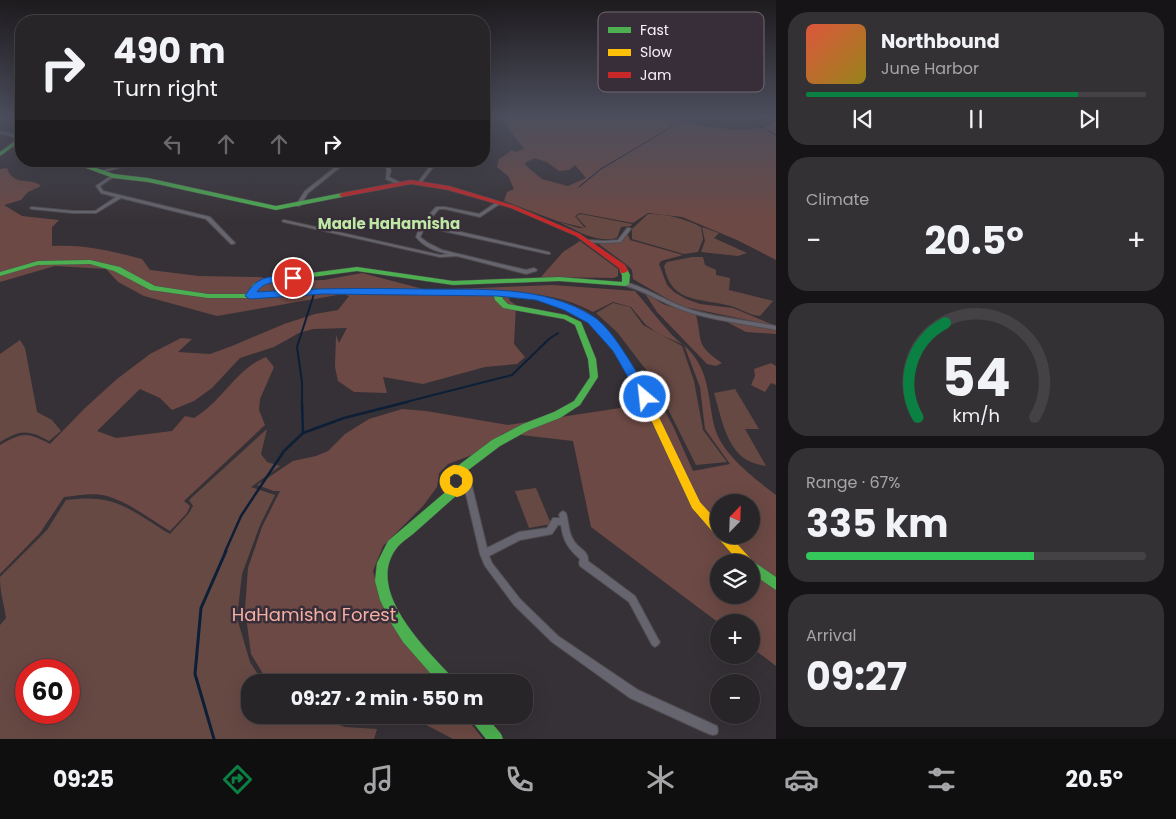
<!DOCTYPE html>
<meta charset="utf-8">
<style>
body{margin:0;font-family:Poppins,sans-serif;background:#343134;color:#f1f3f6;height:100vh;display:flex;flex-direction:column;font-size:19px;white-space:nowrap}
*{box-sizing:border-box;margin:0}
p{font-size:16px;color:#a5a5a8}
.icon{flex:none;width:28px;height:28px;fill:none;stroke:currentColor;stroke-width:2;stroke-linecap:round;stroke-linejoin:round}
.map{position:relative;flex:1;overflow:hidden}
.panel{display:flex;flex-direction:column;gap:12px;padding:12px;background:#161416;width:400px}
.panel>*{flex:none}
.hud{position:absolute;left:15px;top:15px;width:475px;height:152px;border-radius:20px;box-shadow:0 5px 20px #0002,0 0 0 1px #444245;background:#282528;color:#f1f3f6;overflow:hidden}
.needle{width:32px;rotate:23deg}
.buttons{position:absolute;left:710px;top:494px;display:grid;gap:10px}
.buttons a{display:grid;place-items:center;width:50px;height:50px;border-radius:50%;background:#282528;box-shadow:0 5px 20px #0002,0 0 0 1px #444245;font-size:25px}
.speed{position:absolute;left:15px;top:659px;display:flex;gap:10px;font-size:25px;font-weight:700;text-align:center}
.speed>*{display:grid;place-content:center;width:65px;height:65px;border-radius:50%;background:#282528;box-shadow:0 5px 20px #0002,0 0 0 1px #444245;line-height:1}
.speed .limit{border:8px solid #d22;background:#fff;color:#111}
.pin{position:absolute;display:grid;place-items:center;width:42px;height:42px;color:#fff;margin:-21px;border:2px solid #fff;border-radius:50%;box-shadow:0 1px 5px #0007}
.me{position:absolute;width:55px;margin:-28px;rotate:332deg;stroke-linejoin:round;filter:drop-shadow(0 0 4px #0008)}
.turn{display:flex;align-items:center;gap:18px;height:105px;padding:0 15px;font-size:22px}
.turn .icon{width:65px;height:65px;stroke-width:2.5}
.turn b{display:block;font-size:35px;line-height:42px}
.lanes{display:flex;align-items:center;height:48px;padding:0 15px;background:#0003;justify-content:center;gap:25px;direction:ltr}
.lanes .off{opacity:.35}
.big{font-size:38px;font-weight:700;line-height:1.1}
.panel .tile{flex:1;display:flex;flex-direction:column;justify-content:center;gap:8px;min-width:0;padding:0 18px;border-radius:20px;background:#343134}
.panel .dial{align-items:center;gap:0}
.dial svg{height:130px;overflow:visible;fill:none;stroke:#444245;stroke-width:7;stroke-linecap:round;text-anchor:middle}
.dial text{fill:#f1f3f6;stroke:none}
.song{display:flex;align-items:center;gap:15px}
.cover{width:60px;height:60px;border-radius:8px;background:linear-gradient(135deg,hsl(10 70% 55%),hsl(50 70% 35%))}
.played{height:5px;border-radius:2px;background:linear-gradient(90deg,#0b8043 80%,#444245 80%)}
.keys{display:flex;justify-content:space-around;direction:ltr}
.heat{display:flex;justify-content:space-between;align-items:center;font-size:28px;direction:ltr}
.charge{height:8px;border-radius:4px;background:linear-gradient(90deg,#34c759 67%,#444245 0)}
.trip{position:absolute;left:241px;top:674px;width:292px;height:50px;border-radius:20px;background:#282528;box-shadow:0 5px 20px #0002,0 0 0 1px #444245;font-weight:700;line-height:50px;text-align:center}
.tab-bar{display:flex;height:80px;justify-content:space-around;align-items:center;background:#100f10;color:#a5a5a8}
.tab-bar .icon{width:35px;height:35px}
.tab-bar .selected{color:#0b8043}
.tab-bar b{font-size:22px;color:#f1f3f6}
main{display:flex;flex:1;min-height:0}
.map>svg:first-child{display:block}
</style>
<main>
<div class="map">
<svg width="776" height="739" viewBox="0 0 776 739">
<rect width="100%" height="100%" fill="#363136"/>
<g fill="#674944" fill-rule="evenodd">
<path d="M581,214L632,224L631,226L621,227L617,238C595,243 578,231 559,222L579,228L586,227L576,216Z"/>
<path d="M648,214C668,214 683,218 701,227L703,239L698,252L684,254L632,239V229Z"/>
<polygon points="702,227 719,233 714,238 747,253 738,256 701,252 705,241"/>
<path d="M692,257H703L705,265L716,270V275L730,278L729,290L773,301L760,316C749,315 741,309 731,306C701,298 671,304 664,266L667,262Z"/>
<polygon points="613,303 630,307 643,325 682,346 694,381 703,430 727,462 696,465 653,379 617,332 596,313"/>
<path d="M20,340L25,348L37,412L52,420L61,431L49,441C28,429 20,430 0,442V354Z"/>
<path d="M735,389L759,429H745L766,466C761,465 755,464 751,462C726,452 721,415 714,393Z"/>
<path d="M267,429L261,454L267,462L280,466L251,487L275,495L260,525L242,574L237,618L250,662L263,682H250V715H311L345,727L377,729L374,739H0V625L6,618C4,603 0,594 0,577L47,530L66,500C117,493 129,510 170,534L189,513L193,506L189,500ZM26,670H69V712H26Z"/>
<polygon points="536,488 551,524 529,528 515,491"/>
</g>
<g fill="#6c4944" fill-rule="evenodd">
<path d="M500,117H664L705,126L737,130L764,128L775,122L776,118V260L737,240L682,217L648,213L633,223L580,213L575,216L584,227H581L557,221L504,201L507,192L514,189L508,176L497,167L499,159L512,150L515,152L524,149ZM535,158L547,162L559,171L569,170L575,165L586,178L568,186L542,179L525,165L526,162Z"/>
<path d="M7,168C14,188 30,176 41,186L28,192L21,200L4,205L22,216L59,220L52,227V246C83,244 112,251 142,259L150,270L199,276L258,277L285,281L324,280L362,273L427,290L553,285L635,291C648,306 659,321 672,335C680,343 690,349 696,359C709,378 709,403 714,425C720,453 754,478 776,495V666L751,647V622L719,623L591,527L573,441L504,433L472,455L448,464L439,473L437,487L423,506L383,546L373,571L386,617L438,682H268L251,654L245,609L248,568L262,527L280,491H274L257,485L293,461L316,456L328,451L345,434L369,419L402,409L426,411L508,425L620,408L626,394L642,369L673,426L693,471L730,464L705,429L700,387L684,345L659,334L646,325L631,307L613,302L593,312C565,297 537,293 506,292L510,301L516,305L514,344L525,357L517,364L485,367L423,384L383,377L387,393L354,392L338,381L335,367L336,335L339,343L347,328L313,329L299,333L274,347L240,358L212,388L194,401L172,410L160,398L140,389L97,431L116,438L172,431L185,416L194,418C222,402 236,369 266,357L274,367L260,399L259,410L265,425L184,501L190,506L187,513L170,531C150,519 130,503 107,496C93,492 78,496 64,497L40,533L0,574V445C24,432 26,432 50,444L85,408L117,379L150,354L181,338L192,339L178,352L210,354L232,346L284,324L315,314L338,310L349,296L343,294L217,316L144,296L118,282L106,269L55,266L0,282V169ZM719,502H751V535H719ZM719,562H751V595H719Z"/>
<polygon points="627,233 630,240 683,255 661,261 659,264 667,285 674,292 686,299 700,304 733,308 776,326 685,307 673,302 638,282 633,279 632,270 627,265 596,242 608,243 623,241"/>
<polygon points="580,241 618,269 618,276 614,278 541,277 563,252"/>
<path d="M644,292L663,304L696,315C703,344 695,344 722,363L716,366L707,364L657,312Z"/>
<polygon points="723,320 776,330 776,334 746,332"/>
<polygon points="771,363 776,366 776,385 771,383 765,392 751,385 755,376 754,369"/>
<polygon points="321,715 464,715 483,739 453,739 415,719 339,721"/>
</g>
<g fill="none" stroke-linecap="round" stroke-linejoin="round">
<g stroke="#0c1f36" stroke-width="1">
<polyline points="742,117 776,135"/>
<polyline points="579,187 601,169 670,128 680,117"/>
</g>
<g stroke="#0c1f36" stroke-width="2">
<polyline points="302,403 302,382 297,347 314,294"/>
<polyline points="402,403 512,375 549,339 558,333"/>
</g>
<g stroke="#0c1f36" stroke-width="2.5">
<polyline points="302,402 303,433"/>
<polyline points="225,552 241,516 284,451 303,433 344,418 407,402"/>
</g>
<polyline stroke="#0c1f36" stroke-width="3" points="214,739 195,674 201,608 226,551"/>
<g stroke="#504d50" stroke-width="2">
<g id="street">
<polygon points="0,131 21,137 21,139 0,133"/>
<polygon points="136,161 143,161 100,173 98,172"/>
<polygon points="223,161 240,161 257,163 264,161 273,161 257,165"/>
<polygon points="343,161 348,161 308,193 300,206 296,206 296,205 305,191"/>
<polygon points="362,161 366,161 364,165 361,164"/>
<polygon points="384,161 388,161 391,171 389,177 401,183 401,185 399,185 386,179 387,171"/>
<polygon points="434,161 438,161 421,183 419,183 419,181"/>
<polygon points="112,175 115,176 100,186 103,191 210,217 235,243 233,244 231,244 206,219 121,198 96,213 73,213 32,209 30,208 32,207 73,211 95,211 116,197 101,193 96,186"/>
<path d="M497,202L501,203L480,217L445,209H439L426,224L548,252L550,253V254H548L425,227L420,237L428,243L442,250L526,270L534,268L537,270L536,271L526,274L457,256L440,257L284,222L282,221L284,220L440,255L448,254C435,251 424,247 416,237L421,224L436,207H445L479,214Z"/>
<polygon points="627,228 629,228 631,229 621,242 604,243 587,242 585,241 587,240 604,241 618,240"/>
<path d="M625,282C648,288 667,302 689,309C717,318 747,320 776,326V330C747,324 716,321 688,312C665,305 646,291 623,285V283Z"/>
<path d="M468,483L471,484L472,486L487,548L519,532L547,528L553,518H560L559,515L560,513L563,511L566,513C569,522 568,533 574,541C579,549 589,551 588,561L635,596L658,639L660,642L658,645L655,647L652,645L629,602L580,566L579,563L580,559C568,549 563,540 561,525H558L552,534L520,540L489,556L492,563L520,599L558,636L638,690L717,726L718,730L717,734L713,735L709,734L630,698L552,642L514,605L485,566L480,554L464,486L465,484Z"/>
</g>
</g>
<g stroke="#504d50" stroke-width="1">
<g id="fast">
<polygon points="19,138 21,138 21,141 0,156 0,152"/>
<polygon points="83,161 89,161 90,166 114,174 148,178 276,206 342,193 345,195 342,197 276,210 148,182 113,178 86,168"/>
<polygon points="90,260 120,267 155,286 208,294 248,294 253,284 265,279 357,267 453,281 559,277 622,282 622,275 620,271 624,269 627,269 630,275 629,284 625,286 559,281 453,285 357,271 267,283 259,287 255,293 323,289 451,290 455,292 451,294 323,293 250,298 208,298 150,290 114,271 90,264 38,265 0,276 0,272 38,261"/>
<polygon points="494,291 500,291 503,299 508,304 566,315 581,322 596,359 598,377 580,405 560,418 529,430 500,446 463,474 459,475 455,474 454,471 455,468 492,440 523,424 554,412 574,401 590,377 588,359 575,325 564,319 503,308 495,300 493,293"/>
<path d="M453,487L457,489L458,492L457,495C442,508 428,521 413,534C408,538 400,543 396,549C365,591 426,649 452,677L454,682H438L403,642L391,623L380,600L375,581L377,563L388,541L449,489Z"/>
<polygon points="751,560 776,577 776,590 751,573 751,562 747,562"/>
<polygon points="469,715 485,715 501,734 503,739 486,739 471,720"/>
</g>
</g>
<g stroke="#504d50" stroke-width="1">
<g id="slow">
<polygon points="611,339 614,340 642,382 700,502 719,523 719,535 729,535 750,558 752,562 751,564 739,562 692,508 634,383 607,342"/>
<path d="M454,465C477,465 480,491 457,497L445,493C435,482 440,470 454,465ZM454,474H458L462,478V484L458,488H454L450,484V477Z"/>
</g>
</g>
<g stroke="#504d50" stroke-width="1">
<g id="jam">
<polygon points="411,180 449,186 515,206 580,234 625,265 628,271 624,273 621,273 619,268 576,236 511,208 448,190 411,184 342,197 339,195 342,193"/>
<path d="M448,290C458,289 469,290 479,290C516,291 565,295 595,318C603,324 609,334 615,342L611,345L608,344C602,337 597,329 591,323C558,294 492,295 451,294H448L447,292Z"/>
</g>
</g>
<use href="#street" fill="#66646e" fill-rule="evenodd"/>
<use href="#fast" fill="#4caf50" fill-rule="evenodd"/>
<use href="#slow" fill="#ffc107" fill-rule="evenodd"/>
<use href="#jam" fill="#c62828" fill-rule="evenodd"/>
</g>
<linearGradient id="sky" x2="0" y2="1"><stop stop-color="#1e1b1e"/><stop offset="0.53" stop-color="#4c4e5d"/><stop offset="1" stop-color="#4c4e5d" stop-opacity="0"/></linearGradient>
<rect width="776" height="220" fill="url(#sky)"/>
<path fill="#1a73e8" stroke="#114b97" d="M293,275L296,276V280C283,283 265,279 257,292C312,288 365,288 420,289C478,290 543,284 594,317C614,330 638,375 651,397L645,401L641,400L613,351L588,323L564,310L536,300L497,296L323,294L250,299L245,296C258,274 271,277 293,275Z"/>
<g text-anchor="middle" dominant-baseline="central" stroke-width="5" stroke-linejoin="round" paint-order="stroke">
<g font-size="15" font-weight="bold" fill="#bee8a4" stroke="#382e39">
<text x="389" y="223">Maale HaHamisha</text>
</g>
<g font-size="18" fill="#f5afa2" stroke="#382e39">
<text x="314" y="614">HaHamisha Forest</text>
</g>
</g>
<rect x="598" y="12" width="166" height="80" rx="8" fill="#382e39" stroke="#726872" stroke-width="1"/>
<rect x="608" y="27" width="23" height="6" fill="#4caf50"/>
<rect x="608" y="49" width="23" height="7" fill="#ffc107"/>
<rect x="608" y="72" width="23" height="6" fill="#c62828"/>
<g font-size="14" fill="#f8f1f8">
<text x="640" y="35">Fast</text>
<text x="640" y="57">Slow</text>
<text x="640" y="80">Jam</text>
</g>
</svg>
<div class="buttons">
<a><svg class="needle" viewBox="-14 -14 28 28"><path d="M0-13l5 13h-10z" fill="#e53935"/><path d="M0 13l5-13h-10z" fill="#a5a5a8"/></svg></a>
<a><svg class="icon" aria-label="layers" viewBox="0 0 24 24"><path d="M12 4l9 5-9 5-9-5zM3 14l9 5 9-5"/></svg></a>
<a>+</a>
<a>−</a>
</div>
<div class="speed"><div class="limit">60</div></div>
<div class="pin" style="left:293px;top:278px;background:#d93025"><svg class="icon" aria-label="arrive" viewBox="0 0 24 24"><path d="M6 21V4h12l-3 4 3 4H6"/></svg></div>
<svg class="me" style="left:645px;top:397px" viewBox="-20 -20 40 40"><circle r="17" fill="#1a73e8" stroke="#fff" stroke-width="3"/><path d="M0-11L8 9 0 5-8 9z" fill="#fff"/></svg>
<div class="trip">09:27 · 2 min · 550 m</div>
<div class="hud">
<div class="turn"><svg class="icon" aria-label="right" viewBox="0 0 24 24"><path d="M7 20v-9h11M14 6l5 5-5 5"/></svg><div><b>490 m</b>Turn right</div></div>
<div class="lanes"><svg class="icon off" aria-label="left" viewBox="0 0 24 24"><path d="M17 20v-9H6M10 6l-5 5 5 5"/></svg><svg class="icon off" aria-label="ahead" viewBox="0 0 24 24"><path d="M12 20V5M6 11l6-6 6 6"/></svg><svg class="icon off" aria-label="ahead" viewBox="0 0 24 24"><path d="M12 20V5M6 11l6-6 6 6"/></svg><svg class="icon" aria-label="right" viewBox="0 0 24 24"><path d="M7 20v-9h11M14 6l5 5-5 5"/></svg></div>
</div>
</div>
<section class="panel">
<div class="tile">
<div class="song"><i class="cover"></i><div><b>Northbound</b><p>June Harbor</p></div></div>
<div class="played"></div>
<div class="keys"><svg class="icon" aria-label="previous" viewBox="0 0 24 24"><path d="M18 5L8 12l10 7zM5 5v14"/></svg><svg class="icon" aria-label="pause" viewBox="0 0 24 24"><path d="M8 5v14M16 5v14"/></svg><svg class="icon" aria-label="next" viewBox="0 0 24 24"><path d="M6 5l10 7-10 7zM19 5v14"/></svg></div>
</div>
<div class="tile"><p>Climate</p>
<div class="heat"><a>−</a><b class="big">20.5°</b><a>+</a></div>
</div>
<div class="tile dial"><svg viewBox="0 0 100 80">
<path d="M14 69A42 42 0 1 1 86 69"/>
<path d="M14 69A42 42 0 0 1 31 11" stroke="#0b8043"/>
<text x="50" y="56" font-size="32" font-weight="700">54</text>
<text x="50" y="72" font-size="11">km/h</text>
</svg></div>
<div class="tile"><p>Range · 67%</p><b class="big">335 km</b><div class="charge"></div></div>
<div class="tile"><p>Arrival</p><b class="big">09:27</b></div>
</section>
</main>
<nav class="tab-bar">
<b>09:25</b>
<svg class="icon selected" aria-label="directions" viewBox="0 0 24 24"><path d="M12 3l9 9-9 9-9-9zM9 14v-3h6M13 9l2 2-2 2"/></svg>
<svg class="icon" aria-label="music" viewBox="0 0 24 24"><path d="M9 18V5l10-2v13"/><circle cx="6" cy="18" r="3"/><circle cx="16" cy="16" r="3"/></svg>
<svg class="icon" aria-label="phone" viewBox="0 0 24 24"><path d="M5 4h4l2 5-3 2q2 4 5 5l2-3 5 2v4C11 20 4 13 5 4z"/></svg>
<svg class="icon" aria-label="climate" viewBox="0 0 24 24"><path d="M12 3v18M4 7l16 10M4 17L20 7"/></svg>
<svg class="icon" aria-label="car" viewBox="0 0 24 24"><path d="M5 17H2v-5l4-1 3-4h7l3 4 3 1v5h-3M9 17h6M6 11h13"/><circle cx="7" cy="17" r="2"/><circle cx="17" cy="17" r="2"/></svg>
<svg class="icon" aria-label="filters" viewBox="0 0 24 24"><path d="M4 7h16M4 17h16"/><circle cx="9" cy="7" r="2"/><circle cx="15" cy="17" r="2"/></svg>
<b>20.5°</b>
</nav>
